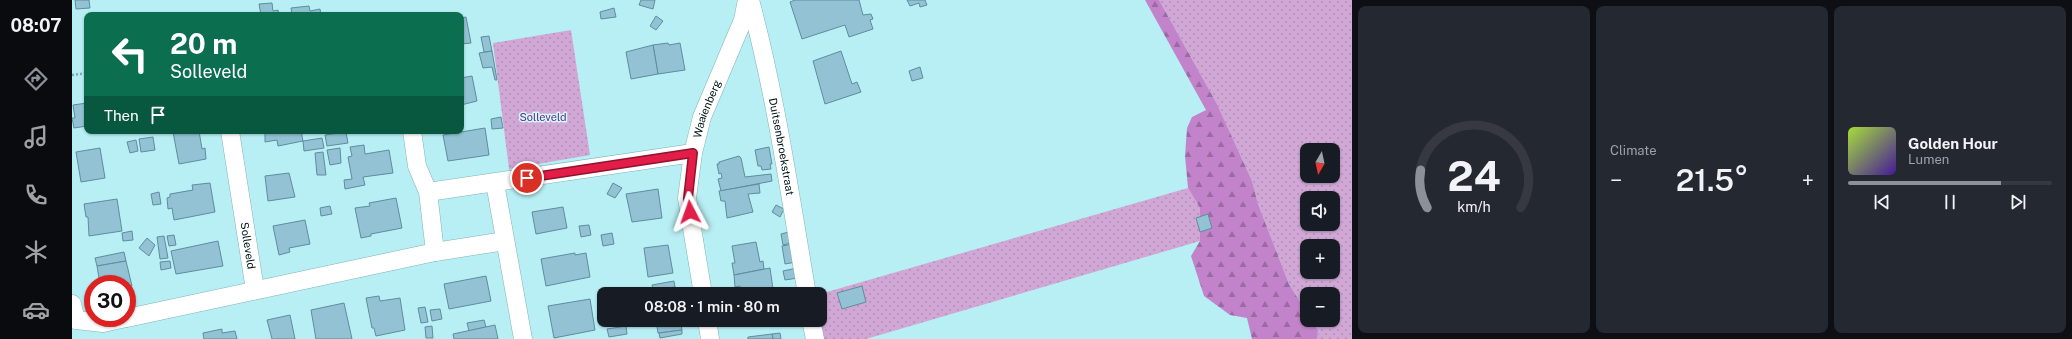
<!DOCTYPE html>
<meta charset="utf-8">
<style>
body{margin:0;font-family:"Public Sans",sans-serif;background:#242831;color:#f1f3f6;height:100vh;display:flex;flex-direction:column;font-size:15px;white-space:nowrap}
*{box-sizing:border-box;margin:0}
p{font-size:13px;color:#9ea1a6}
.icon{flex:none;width:22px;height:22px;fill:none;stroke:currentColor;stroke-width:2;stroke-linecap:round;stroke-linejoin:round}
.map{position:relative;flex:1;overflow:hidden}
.panel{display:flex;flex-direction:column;gap:6px;padding:6px;background:#0d0f14;width:720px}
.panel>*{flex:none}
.hud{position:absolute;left:12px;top:12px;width:380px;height:122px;border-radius:8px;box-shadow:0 1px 3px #0004;background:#0b6e4f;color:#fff;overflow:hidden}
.needle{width:26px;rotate:189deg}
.controls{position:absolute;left:1228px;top:143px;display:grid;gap:8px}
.controls a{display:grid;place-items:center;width:40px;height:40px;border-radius:8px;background:#171b24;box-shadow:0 1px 3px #0004;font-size:20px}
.speed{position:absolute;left:12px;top:275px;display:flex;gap:8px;font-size:20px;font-weight:700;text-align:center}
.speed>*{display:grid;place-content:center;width:52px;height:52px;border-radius:50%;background:#171b24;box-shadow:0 1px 3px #0004;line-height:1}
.speed .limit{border:6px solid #d22;background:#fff;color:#111}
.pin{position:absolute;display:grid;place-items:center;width:34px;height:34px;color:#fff;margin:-17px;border:2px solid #fff;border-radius:50%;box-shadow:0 1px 4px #0007}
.me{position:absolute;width:44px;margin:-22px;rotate:356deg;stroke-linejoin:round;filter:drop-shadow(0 0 3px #0008)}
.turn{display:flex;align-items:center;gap:14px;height:84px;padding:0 20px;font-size:18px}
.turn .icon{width:52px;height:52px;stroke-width:2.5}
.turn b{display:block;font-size:28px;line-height:34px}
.then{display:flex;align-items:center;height:38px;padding:0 20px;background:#0003;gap:8px;font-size:15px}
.big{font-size:30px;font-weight:600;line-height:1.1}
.panel .card{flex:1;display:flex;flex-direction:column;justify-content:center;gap:6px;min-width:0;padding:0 14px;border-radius:8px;background:#242831}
.panel .dial{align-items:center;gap:0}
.dial svg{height:104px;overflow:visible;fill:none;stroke:#363941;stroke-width:7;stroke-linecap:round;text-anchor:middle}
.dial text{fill:#f1f3f6;stroke:none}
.song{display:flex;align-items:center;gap:12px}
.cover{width:48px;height:48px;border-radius:6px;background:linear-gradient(135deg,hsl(80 70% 55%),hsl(260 70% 35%))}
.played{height:4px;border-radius:2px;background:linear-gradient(90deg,#8c9099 75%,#363941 75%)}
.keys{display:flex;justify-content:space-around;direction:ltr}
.heat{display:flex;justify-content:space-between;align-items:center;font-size:22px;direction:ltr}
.panel .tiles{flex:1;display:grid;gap:6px;grid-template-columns:repeat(3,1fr)}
.trip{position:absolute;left:525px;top:287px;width:230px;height:40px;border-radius:8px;background:#171b24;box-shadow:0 1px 3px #0004;font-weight:600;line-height:40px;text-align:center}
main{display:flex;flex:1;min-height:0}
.tab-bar{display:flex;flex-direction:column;width:72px;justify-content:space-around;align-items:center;background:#090b0e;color:#9ea1a6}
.tab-bar .icon{width:28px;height:28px}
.tab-bar .on{color:#8c9099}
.tab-bar b{font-size:18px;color:#f1f3f6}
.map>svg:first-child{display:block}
</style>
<main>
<nav class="tab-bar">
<b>08:07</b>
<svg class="icon on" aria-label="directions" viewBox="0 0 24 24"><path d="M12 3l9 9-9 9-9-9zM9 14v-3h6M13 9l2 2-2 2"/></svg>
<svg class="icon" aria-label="music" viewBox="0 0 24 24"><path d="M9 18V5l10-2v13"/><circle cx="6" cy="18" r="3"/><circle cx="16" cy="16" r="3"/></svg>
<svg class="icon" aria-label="phone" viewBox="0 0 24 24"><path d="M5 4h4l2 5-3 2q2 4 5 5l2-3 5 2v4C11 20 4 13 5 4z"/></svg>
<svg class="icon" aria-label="climate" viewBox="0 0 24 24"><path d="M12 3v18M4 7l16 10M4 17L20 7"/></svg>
<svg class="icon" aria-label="car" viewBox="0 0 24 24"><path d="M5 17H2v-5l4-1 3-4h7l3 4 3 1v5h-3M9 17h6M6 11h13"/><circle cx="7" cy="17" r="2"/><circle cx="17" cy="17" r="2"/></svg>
</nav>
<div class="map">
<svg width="1280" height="339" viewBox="0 0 1280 339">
<defs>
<pattern id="green-dots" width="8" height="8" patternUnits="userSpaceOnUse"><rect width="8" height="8" fill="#d0a7d5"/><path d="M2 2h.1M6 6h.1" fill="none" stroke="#b18fb6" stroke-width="1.8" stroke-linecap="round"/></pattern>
<pattern id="forest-firs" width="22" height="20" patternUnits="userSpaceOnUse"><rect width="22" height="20" fill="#c283ca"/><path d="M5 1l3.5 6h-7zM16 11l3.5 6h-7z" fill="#9b6aa3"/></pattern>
</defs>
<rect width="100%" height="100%" fill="#b8eff4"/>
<g fill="url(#green-dots)" fill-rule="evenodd">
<path d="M1087,0H1280V339H1245L1246,330L1239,320H1261V294H1235V313L1217,284L1186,204L1180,181L1145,104ZM1235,150H1261V176H1235ZM1235,198H1261V224H1235ZM1235,246H1261V272H1235Z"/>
<polygon points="499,30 518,155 437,169 421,43"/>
<polygon points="1116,188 1128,208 1128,241 794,339 749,339 748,294"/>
</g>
<polygon fill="url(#forest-firs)" points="1073,0 1087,0 1145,104 1180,181 1186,204 1217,284 1235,313 1235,320 1239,320 1246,330 1245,339 1180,339 1175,318 1158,315 1132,296 1119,256 1128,241 1128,208 1116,188 1113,156 1115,128 1120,117 1134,110"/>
<g fill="#92c2d3" stroke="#5e8d9d">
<polygon points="3,0 17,0 18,8 4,9"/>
<polygon points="569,0 583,0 581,9 567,5"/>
<polygon points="723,0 787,0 791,15 799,14 801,19 798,20 801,29 777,37 773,25 730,39 718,2"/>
<polygon points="835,0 853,0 855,5 848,7 847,3 838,6"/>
<polygon points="200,3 201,11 206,10 207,15 189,15 187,4"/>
<polygon points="237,6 238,11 248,9 249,15 220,15 219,8"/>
<polygon points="542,8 544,17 529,19 528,12"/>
<polygon points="584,16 591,21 584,30 578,26"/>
<polygon points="394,17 399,43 389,44 389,18"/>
<polygon points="417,36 420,51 412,52 409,37"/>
<polygon points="596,43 597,45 608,43 613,70 586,74 581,45"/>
<polygon points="581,45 586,74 559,79 554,52"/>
<polygon points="420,51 425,80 423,80 420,67 411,68 407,53"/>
<polygon points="769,51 780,84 785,82 789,92 753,104 741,61"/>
<polygon points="848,67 851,78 840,81 837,71"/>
<polygon points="400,76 405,101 389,105 389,78"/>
<polygon points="15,103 15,126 2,128 0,118 3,118 1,105"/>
<polygon points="429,117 431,128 420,129 419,119"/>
<polygon points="413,128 417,155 376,161 371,135"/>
<polygon points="127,131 130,149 133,148 134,159 107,164 101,132"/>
<polygon points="187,131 229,131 231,141 206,146 205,140 193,142 193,132 187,133"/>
<polygon points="274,132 276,143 255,146 253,135"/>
<polygon points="81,137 83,150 69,152 67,139"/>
<polygon points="250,138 252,148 232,151 231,141"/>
<polygon points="64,140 66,151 58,153 55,142"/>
<polygon points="292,145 293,154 317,150 321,173 291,177 293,185 273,189 272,180 280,179 276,157 280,156 278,147"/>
<polygon points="697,147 700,164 698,164 699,169 690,170 689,166 686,166 683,150"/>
<polygon points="28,148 33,178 9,182 4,152"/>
<polygon points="268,148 269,163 258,165 255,150"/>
<polygon points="251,152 254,175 245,175 243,153"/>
<polygon points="667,156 669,158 673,177 699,174 700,181 649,191 646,179 650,178 649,173 647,174 645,164 647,164 647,162"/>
<polygon points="217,173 223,197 196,201 193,176"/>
<polygon points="138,183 143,212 102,220 100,208 96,209 95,198 98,197 98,194 121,190 120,185"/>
<polygon points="541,183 550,188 543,198 535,194"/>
<polygon points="687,184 688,193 676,194 681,212 655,218 653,201 649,201 647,191"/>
<polygon points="586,189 590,218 560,222 554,194"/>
<polygon points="87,192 89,204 81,205 79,194"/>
<polygon points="324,198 330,228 299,234 299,236 289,238 283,208 298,206 297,203"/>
<polygon points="45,199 50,231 17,236 16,217 14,217 12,204"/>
<polygon points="704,205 712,209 708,217 700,212"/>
<polygon points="258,206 260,214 249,216 248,208"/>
<polygon points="491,207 495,228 464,234 460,212"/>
<polygon points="1136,214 1140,228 1128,232 1124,218"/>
<polygon points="233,220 238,244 217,248 218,252 207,255 201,226"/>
<polygon points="517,225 519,235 509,237 507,226"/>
<polygon points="60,231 61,240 51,241 50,233"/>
<polygon points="717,232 719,243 711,245 709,234"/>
<polygon points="540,233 542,244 531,246 529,235"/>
<polygon points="102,235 104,245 97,246 95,236"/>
<polygon points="92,236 96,258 88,259 85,237"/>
<polygon points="75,238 83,245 77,256 67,248"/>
<polygon points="146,241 151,266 104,274 99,251"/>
<polygon points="684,242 688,262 691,261 692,269 662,275 660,263 663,263 660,246"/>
<polygon points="721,244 724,262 713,264 710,246"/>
<polygon points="596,245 601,273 576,277 572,248"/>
<polygon points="52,252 54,261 25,266 23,258"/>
<polygon points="503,253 503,255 514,253 518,277 474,286 469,259"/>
<polygon points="54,261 60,286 28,284 25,266"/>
<polygon points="98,261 99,268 89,270 88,262"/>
<polygon points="698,268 701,289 693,290 693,294 669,294 668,286 663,287 662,275"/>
<polygon points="725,268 726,278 713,280 711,271"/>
<polygon points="414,276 419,301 377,309 372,284"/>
<polygon points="602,281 603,287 581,290 580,285"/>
<polygon points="790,286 794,302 770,309 765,293"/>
<polygon points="701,289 702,294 693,294 693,290"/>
<polygon points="307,296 308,301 328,298 333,330 304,336 302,328 300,328 294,298"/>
<polygon points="518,299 523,330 482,338 476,306"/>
<polygon points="272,303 280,339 244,339 239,310"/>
<polygon points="353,307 356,322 349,323 346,308"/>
<polygon points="368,309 370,319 360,321 358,310"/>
<polygon points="218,315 223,339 200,339 195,320"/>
<polygon points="412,320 414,327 397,331 395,323"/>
<polygon points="584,320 608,320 610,330 586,333"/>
<polygon points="423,325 426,339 382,339 381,334"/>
<polygon points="360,326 361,338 354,338 353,327"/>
<polygon points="554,326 555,334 537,337 535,329"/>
<polygon points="150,329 150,333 163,331 165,339 132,339 131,333"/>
<polygon points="610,330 610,334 588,338 587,333"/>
<polygon points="708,333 709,339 701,339 700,334"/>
<polygon points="700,334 701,339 676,339 676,337"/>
</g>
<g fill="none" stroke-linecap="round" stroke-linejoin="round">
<g stroke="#7eb3b8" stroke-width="19">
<g id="minor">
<path id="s1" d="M678,0C704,96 718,196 735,294"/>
<path id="s2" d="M158,131L183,290"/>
<polyline points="340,131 345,166 356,192 363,252"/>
<polyline points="423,183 451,339"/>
<polyline points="356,192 621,153"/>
<path id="s3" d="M631,294L615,198L621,153L630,117L671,20L675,0"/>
<polyline points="0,304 4,320 31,323 54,318"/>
<polyline points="55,318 363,252 433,241"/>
<polyline points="635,320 638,339"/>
<polyline points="739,320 743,339"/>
</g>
</g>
<polyline stroke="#7da9ad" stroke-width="2.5" stroke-dasharray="2 2" stroke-linecap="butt" points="0,75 15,73"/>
<use href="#minor" stroke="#fff" stroke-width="18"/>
</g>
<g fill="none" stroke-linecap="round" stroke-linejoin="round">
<g stroke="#92132f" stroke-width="10">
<polyline id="route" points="455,178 621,153 616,198 618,212"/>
</g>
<use href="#route" stroke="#e11d48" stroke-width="7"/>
</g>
<g text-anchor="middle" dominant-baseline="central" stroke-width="3" stroke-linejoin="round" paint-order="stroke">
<g font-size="11" fill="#001315" stroke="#cefafe">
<text stroke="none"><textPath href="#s3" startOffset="189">Waaienberg</textPath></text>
<text stroke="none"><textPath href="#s1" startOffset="150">Duitsenbroekstraat</textPath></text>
<text stroke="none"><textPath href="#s2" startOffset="116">Solleveld</textPath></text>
</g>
<g font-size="11" fill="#71257b" stroke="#cefafe">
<text x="471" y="117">Solleveld</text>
</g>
</g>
</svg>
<div class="controls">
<a><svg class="needle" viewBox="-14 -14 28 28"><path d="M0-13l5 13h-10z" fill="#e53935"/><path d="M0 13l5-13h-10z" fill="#9ea1a6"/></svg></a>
<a><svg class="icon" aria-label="sound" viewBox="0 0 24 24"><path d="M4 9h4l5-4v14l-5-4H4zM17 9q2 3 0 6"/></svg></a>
<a>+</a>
<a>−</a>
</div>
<div class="speed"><div class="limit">30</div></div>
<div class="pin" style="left:455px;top:178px;background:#d93025"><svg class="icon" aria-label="arrive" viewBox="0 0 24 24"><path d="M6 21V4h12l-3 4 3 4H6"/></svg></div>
<svg class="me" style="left:618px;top:212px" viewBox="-20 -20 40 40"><path d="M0-17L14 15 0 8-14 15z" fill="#e11d48" stroke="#fff" stroke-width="4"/></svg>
<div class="trip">08:08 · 1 min · 80 m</div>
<div class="hud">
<div class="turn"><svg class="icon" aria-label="left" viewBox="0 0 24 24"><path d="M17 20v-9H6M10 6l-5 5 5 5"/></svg><div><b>20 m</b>Solleveld</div></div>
<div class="then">Then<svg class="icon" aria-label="arrive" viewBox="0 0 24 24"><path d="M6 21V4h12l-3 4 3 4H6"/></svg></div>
</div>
</div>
<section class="panel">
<div class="tiles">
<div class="card dial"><svg viewBox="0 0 100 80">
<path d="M14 69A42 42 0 1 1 86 69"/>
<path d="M14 69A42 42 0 0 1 9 40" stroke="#8c9099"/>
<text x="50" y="56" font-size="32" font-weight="700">24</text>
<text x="50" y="72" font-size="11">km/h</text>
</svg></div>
<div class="card"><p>Climate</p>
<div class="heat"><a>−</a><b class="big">21.5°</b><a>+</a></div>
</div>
<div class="card">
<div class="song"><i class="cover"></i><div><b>Golden Hour</b><p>Lumen</p></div></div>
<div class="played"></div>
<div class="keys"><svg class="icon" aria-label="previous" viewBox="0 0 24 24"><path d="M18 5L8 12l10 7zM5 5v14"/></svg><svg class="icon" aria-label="pause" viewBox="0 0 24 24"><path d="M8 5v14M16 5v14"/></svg><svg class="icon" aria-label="next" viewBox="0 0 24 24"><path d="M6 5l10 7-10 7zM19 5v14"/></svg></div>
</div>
</div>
</section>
</main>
